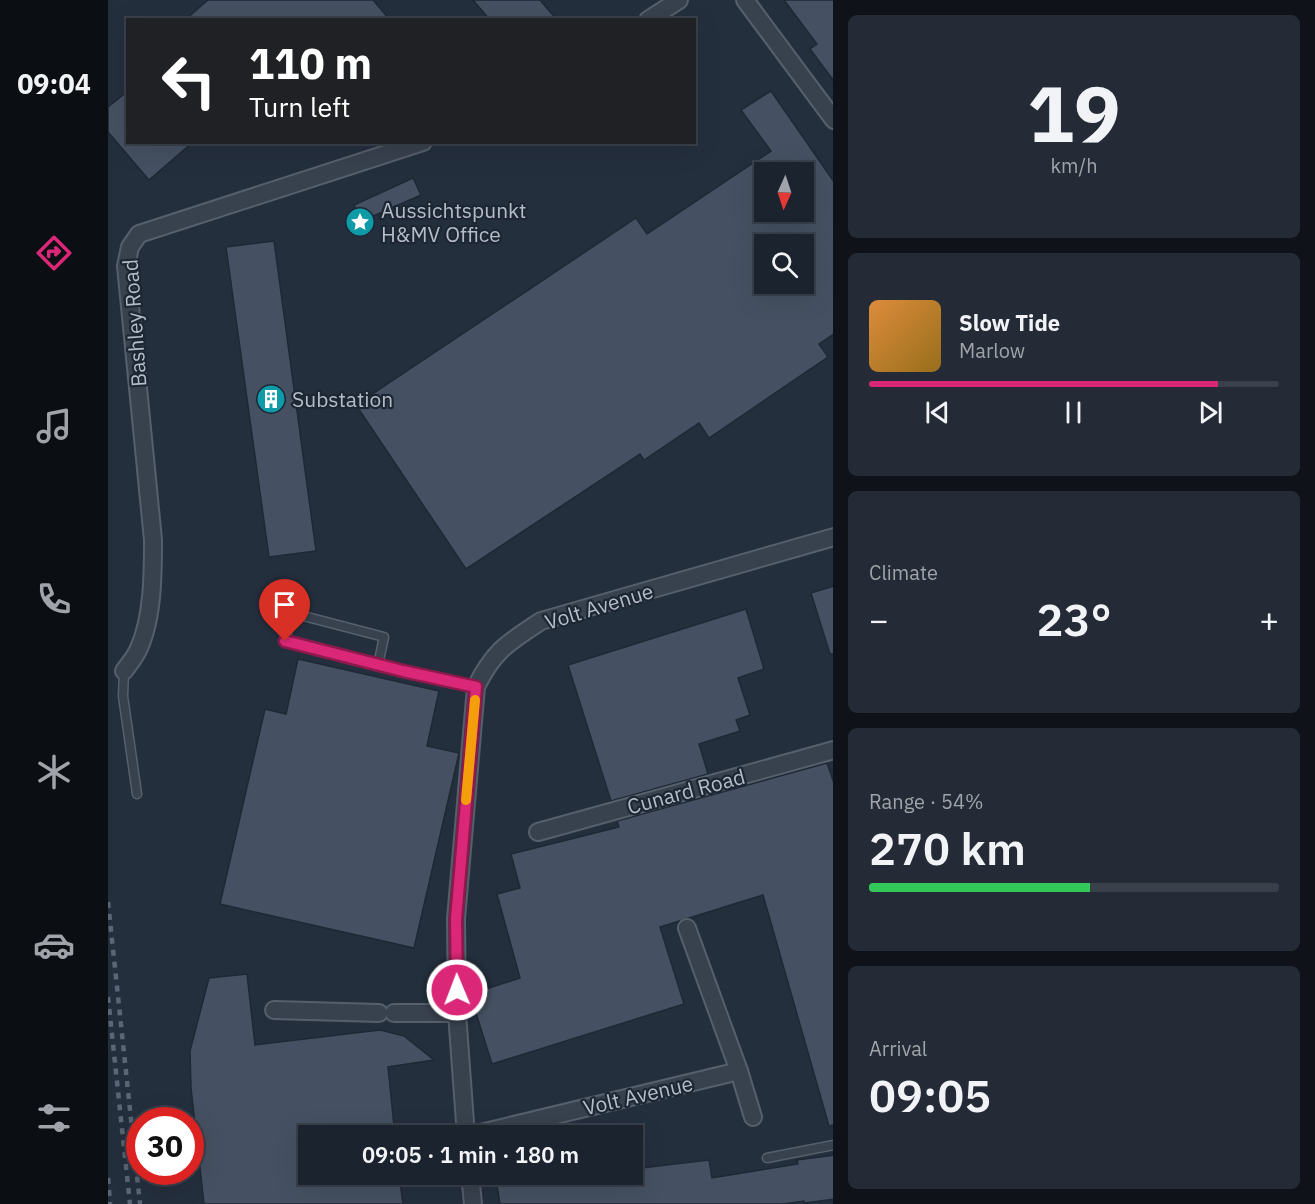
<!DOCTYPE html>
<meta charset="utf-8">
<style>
body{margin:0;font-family:"IBM Plex Sans",sans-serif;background:#242b36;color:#f1f3f6;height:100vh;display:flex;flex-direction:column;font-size:22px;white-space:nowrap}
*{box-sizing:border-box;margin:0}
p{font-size:20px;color:#a0a4aa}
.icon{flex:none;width:33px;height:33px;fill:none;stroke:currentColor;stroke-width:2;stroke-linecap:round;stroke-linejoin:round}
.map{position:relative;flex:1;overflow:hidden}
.drawer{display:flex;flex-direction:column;gap:15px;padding:15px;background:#0f1319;width:482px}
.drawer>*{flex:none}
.hud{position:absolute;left:18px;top:18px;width:570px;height:126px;border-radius:0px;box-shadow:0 6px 24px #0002,0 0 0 2px #39404a;background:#202124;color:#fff;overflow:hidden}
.needle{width:39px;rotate:183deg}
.fabs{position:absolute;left:646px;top:162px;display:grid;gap:12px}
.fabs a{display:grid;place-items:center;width:60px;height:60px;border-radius:0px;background:#1b232e;box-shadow:0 6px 24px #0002,0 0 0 2px #39404a;font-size:30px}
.speed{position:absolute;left:18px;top:1107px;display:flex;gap:12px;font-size:30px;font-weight:700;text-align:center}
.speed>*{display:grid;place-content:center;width:78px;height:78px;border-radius:50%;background:#1b232e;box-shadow:0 6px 24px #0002,0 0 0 2px #39404a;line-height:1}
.speed .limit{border:9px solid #d22;background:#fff;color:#111}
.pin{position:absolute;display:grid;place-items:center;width:51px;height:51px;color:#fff;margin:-62px -26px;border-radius:50% 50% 50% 0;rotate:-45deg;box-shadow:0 0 6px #0007}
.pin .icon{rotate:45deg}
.me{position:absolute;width:66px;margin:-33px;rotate:359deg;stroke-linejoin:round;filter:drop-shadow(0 0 4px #0008)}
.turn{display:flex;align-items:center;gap:21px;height:126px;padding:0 24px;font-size:27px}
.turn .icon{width:78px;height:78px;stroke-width:2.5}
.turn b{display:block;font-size:42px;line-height:51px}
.big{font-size:45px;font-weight:600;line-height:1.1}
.drawer .card{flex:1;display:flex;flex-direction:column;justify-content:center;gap:9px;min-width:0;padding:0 21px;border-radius:9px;background:#242b36}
.drawer .dial{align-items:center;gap:0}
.dial b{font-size:78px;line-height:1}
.song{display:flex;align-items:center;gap:18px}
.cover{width:72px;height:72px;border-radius:9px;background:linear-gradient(135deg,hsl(30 70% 55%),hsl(40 70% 35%))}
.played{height:6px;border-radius:3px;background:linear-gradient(90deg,#db2777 85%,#39404a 85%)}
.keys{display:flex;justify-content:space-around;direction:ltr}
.heat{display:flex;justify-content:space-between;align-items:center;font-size:33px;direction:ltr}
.charge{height:9px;border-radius:4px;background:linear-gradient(90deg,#34c759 54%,#39404a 0)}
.trip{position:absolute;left:190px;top:1125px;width:345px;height:60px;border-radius:0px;background:#1b232e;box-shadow:0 6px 24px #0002,0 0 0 2px #39404a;font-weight:600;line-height:60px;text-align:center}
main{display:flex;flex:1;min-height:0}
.tabs{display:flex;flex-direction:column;width:108px;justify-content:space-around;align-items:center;background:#0b0e12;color:#a0a4aa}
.tabs .icon{width:42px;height:42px}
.tabs .active{color:#db2777}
.tabs b{font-size:27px;color:#f1f3f6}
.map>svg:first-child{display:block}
</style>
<main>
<nav class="tabs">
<b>09:04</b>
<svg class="icon active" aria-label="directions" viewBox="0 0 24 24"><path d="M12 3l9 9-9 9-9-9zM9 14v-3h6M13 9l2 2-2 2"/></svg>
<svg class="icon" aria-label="music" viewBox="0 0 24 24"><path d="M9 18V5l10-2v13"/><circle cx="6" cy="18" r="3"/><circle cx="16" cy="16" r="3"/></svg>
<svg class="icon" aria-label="phone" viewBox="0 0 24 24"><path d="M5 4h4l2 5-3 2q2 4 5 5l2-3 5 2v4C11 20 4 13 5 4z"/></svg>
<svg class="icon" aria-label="climate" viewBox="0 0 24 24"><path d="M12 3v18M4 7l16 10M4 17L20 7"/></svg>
<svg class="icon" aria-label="car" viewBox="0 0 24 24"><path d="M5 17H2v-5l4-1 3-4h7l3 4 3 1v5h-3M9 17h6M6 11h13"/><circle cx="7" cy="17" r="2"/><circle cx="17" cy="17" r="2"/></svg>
<svg class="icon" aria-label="filters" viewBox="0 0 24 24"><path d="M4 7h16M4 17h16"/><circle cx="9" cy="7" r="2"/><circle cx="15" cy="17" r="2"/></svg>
</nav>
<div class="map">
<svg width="726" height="1204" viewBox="0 0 726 1204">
<rect width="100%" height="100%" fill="#242f3e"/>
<g fill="#455162" stroke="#1f2835" stroke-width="1.5" fill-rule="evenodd">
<polygon points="100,0 265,0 282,20 77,20"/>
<polygon points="365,0 432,0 449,20 382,20"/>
<polygon points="676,0 726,0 726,81 702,49 709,44"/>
<polygon points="20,91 20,142 85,142 41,180 0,132 0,107"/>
<path d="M663,91L726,182V334L711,344L720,357L601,438L591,423L536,460L532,454L358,569L248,405L528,218L539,234L663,151L633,110ZM657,172H696V212H657ZM657,244H696V284H657Z"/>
<polygon points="305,178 313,195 254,221 246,205"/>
<polygon points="166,241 208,551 161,557 118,247"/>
<polygon points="726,586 726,654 722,654 703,593"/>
<polygon points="638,609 656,669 630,678 642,715 628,720 632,731 591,744 600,774 503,801 460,665"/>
<polygon points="190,659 331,691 319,746 351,753 306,948 112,904 157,709 178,714"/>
<polygon points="719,763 726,783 726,1125 721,1126 655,895 552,927 576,1004 384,1064 362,994 412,978 389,894 412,888 403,854 511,827 509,821"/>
<polygon points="139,974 147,1045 272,1030 296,1036 326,1060 280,1067 287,1136 201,1136 201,1174 291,1174 295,1204 96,1204 83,1088 82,1051 101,978"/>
<polygon points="726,1155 726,1199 696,1203 696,1201 675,1204 392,1204 389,1185 477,1174 525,1174 525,1169 601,1160 604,1178 690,1164 689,1160"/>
</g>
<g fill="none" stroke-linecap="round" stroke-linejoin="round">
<g stroke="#565f6c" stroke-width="11">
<g id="service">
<polyline points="270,665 276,637 184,613 177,641 280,668 368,687"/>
<polyline points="16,671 15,696 29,794"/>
<polyline points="659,1158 726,1145"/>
</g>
</g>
<g stroke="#565f6c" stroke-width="20">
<g id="minor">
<polyline points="637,0 726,120"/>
<polyline points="540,20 571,0"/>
<path d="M16,671C21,664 28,656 31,648C45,617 45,573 45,540L18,266L22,247L31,234L315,142"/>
<polyline points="430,832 726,750"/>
<polyline points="579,928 631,1071 645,1117"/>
<polyline points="166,1010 271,1013"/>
<polyline points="286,1013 349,1013"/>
<path d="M358,1136L349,1013L348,919L368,687C386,650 400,643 433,621L726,537"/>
<polyline points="360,1136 631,1071"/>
<polyline points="362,1174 365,1204"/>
</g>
</g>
<use href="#service" stroke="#38414e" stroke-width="8"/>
<use href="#minor" stroke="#38414e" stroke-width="16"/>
<g stroke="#5a6575" stroke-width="4.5" stroke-dasharray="6 6" stroke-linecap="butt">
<polyline points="0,902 32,1204"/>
<polyline points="0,997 22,1204"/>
<polyline points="0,1178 2,1204"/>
</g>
</g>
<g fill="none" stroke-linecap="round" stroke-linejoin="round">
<g stroke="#8e194d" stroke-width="15">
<polyline id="route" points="177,641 295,671 368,687 348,919 349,990"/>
</g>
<use href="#route" stroke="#db2777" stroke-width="10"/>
<polyline stroke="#f59e0b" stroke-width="10" points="358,800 367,700"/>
</g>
<defs>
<g id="sight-disc" transform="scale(1.5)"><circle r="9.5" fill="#0f9aa8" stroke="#1d2633"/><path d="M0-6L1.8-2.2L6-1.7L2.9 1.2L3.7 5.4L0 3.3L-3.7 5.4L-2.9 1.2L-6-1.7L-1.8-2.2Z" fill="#fff"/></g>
<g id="building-disc" transform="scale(1.5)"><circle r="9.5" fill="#0f9aa8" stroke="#1d2633"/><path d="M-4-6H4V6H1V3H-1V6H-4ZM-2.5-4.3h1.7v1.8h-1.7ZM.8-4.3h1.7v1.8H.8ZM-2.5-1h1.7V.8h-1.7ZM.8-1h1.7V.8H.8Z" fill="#fff"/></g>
</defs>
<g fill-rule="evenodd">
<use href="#sight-disc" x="252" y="222"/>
<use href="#building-disc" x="163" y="399"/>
</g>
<g text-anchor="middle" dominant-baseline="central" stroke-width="4.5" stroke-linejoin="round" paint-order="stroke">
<g font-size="21" fill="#b4bcc9" stroke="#1d2633" text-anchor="start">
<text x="273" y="210">Aussichtspunkt<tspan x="273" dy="24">H&amp;MV Office</tspan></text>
<text x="184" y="399">Substation</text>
</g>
<g font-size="21" fill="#b4bcc9" stroke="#1d2633">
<text transform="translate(26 323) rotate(-94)">Bashley Road</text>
<text transform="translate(491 606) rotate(-17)">Volt Avenue</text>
<text transform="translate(578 791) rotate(-15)">Cunard Road</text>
<text transform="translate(530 1095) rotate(-13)">Volt Avenue</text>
</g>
</g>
</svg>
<div class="fabs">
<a><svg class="needle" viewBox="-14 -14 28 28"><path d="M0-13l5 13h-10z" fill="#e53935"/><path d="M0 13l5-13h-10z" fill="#a0a4aa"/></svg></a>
<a><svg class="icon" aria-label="search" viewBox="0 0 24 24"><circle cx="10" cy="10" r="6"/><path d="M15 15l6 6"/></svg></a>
</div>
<div class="speed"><div class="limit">30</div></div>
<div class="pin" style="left:177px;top:641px;background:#d93025"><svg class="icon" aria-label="arrive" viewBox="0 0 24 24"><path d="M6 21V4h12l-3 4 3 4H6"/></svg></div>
<svg class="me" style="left:349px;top:990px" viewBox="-20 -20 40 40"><circle r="17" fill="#db2777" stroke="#fff" stroke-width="3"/><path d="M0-11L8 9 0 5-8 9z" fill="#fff"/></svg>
<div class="trip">09:05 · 1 min · 180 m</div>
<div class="hud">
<div class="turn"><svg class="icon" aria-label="left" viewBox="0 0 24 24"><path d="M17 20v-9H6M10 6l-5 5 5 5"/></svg><div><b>110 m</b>Turn left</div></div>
</div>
</div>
<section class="drawer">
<div class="card dial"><b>19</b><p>km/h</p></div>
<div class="card">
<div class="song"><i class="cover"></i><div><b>Slow Tide</b><p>Marlow</p></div></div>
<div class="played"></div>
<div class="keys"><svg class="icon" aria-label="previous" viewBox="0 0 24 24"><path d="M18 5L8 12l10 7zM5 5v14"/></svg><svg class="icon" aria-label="pause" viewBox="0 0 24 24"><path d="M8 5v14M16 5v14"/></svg><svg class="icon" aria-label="next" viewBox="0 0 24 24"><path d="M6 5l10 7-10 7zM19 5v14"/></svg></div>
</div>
<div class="card"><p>Climate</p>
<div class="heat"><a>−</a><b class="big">23°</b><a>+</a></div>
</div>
<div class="card"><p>Range · 54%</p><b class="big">270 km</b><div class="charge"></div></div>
<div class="card"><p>Arrival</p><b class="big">09:05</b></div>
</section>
</main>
